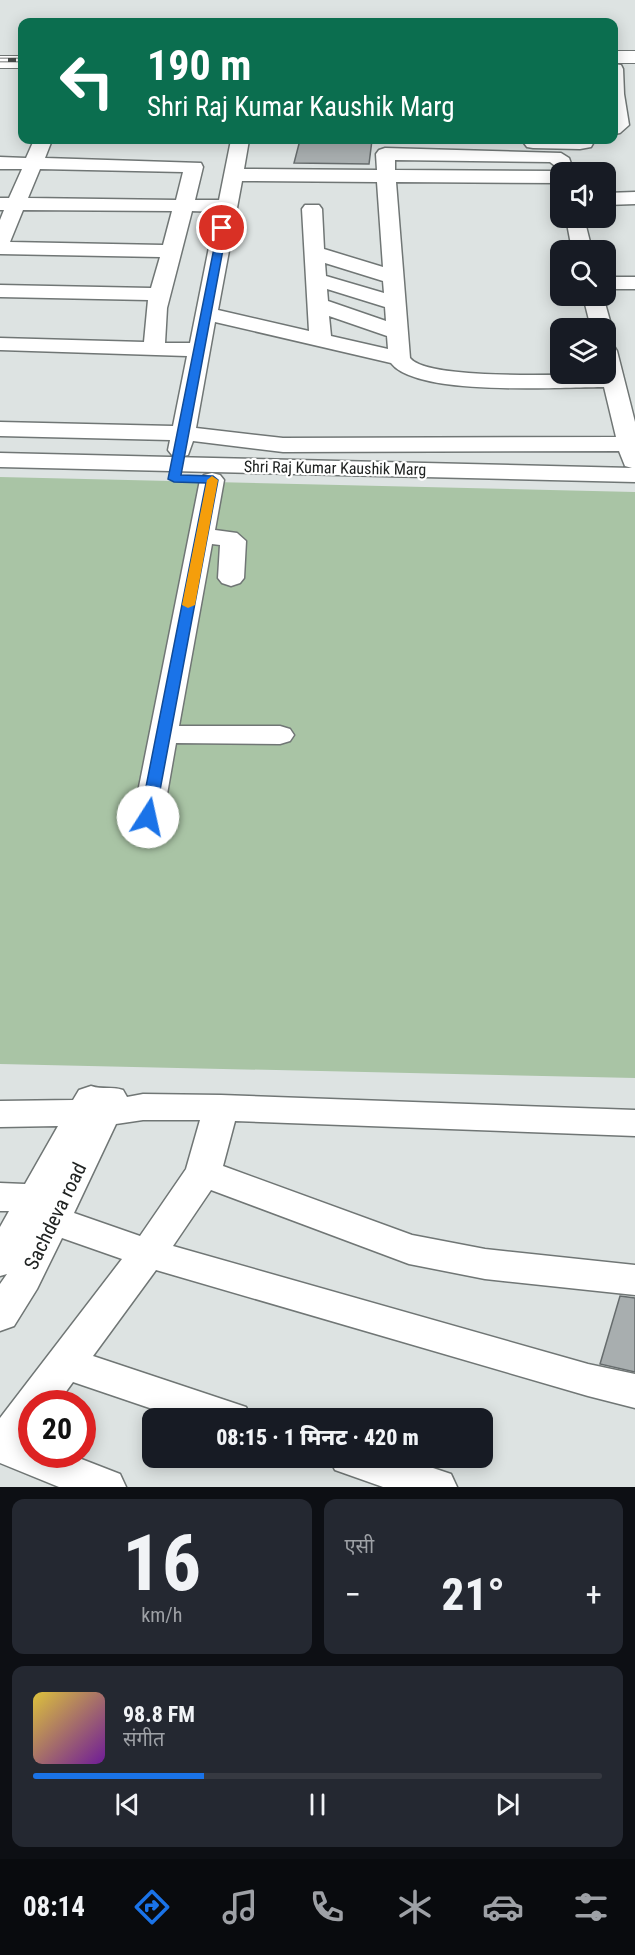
<!DOCTYPE html>
<html lang="hi">
<meta charset="utf-8">
<style>
body{margin:0;font-family:"Roboto Condensed","Noto Sans Devanagari",sans-serif;background:#242831;color:#f1f3f6;height:100vh;display:flex;flex-direction:column;font-size:22px;white-space:nowrap}
*{box-sizing:border-box;margin:0}
p{font-size:20px;color:#9ea1a6}
.icon{flex:none;width:33px;height:33px;fill:none;stroke:currentColor;stroke-width:2;stroke-linecap:round;stroke-linejoin:round}
.map{position:relative;height:1487px;overflow:hidden}
.details{display:flex;flex-direction:column;gap:12px;padding:12px;background:#0d0f14;flex:1}
.details>*{flex:none}
.banner{position:absolute;left:18px;top:18px;width:600px;height:126px;border-radius:12px;box-shadow:0 3px 15px #0003;background:#0b6e4f;color:#fff;overflow:hidden}
.fabs{position:absolute;left:550px;top:162px;display:grid;gap:12px}
.fabs a{display:grid;place-items:center;width:66px;height:66px;border-radius:12px;background:#171b24;box-shadow:0 3px 15px #0003;font-size:30px}
.speed{position:absolute;left:18px;top:1390px;display:flex;gap:12px;font-size:30px;font-weight:700;text-align:center}
.speed>*{display:grid;place-content:center;width:78px;height:78px;border-radius:50%;background:#171b24;box-shadow:0 3px 15px #0003;line-height:1}
.speed .limit{border:9px solid #d22;background:#fff;color:#111}
.pin{position:absolute;display:grid;place-items:center;width:51px;height:51px;color:#fff;margin:-26px;border:3px solid #fff;border-radius:50%;box-shadow:0 2px 6px #0007}
.me{position:absolute;width:66px;margin:-33px;rotate:10deg;stroke-linejoin:round;filter:drop-shadow(0 0 4px #0008)}
.turn{display:flex;align-items:center;gap:21px;height:126px;padding:0 30px;font-size:27px}
.turn .icon{width:78px;height:78px;stroke-width:2.5}
.turn b{display:block;font-size:42px;line-height:51px}
.big{font-size:45px;font-weight:800;line-height:1.1}
.details .tile{flex:1;display:flex;flex-direction:column;justify-content:center;gap:9px;min-width:0;padding:0 21px;border-radius:12px;background:#242831}
.details .dial{align-items:center;gap:0}
.dial b{font-size:78px;line-height:1}
.song{display:flex;align-items:center;gap:18px}
.cover{width:72px;height:72px;border-radius:9px;background:linear-gradient(135deg,hsl(50 70% 55%),hsl(280 70% 35%))}
.played{height:6px;border-radius:3px;background:linear-gradient(90deg,#1a73e8 30%,#363941 30%)}
.keys{display:flex;justify-content:space-around;direction:ltr}
.heat{display:flex;justify-content:space-between;align-items:center;font-size:33px;direction:ltr}
.details .tiles{flex:1;display:grid;gap:12px;grid-template-columns:1fr 1fr}
.tile:last-child{grid-column:span 2}
.trip{position:absolute;left:142px;top:1408px;width:351px;height:60px;border-radius:12px;background:#171b24;box-shadow:0 3px 15px #0003;font-weight:800;line-height:60px;text-align:center}
.tabs{display:flex;height:96px;justify-content:space-around;align-items:center;background:#090b0e;color:#9ea1a6}
.tabs .icon{width:42px;height:42px}
.tabs .current{color:#1a73e8}
.tabs b{font-size:27px;color:#f1f3f6}
.map>svg:first-child{display:block}
</style>
<div class="map">
<svg width="635" height="1487" viewBox="0 0 635 1487">
<rect width="100%" height="100%" fill="#dde3e2"/>
<polygon fill="#a9c4a5" points="0,477 635,492 635,1078 0,1064"/>
<g fill="#a8aeaf" stroke="#666c6d" stroke-width="1.5">
<polygon points="300,140 372,140 369,164 294,163"/>
<polygon points="620,1296 635,1298 635,1372 600,1364"/>
</g>
<g fill="none" stroke-linecap="round" stroke-linejoin="round">
<g stroke="#707675" stroke-width="3">
<g id="minor">
<polygon points="614,64 621,65 623,69 624,94 629,125 620,133 614,134"/>
<path d="M34,140H52L45,158L201,163L203,167L195,200H219L231,140H249L244,169L377,170L376,154L379,150L385,148L561,153L569,158L574,172H561V183L396,182L410,358C428,381 572,374 606,374V344L614,346L617,351L635,422V482L0,467V453L632,468L625,466L619,451L283,452L193,441L188,455L180,457L172,455L168,450L170,440L0,436V422L173,426L187,356L0,350V338L144,342L148,300L0,297V285L151,288L160,257L0,254V220L4,210H0V198H9L22,169H0V157L26,158ZM395,160L550,162L554,165L555,171L395,170ZM40,169L183,172L176,200L28,198ZM242,181L377,182L383,267L324,249L322,209L319,205H305L302,209L309,331L218,310ZM23,210L172,211L163,245L10,242ZM192,211L216,212L190,343H165L167,308ZM325,263L383,281L384,293L326,276ZM327,289L385,307L386,321L328,301ZM329,316L387,336L388,349L331,336ZM215,322L391,363C417,397 560,387 604,387L616,437L283,438L196,428Z"/>
<polygon points="526,140 595,140 591,147 580,149 533,148 527,147 524,143"/>
<polygon points="635,192 635,204 606,205 606,193"/>
<polygon points="566,218 584,218 592,250 572,250"/>
<rect x="606" y="277" width="29" height="12"/>
<polygon points="583,296 603,296 612,328 609,333 606,333 606,328 591,328"/>
<polygon points="212,473 220,475 224,480 215,530 237,533 246,541 244,578 240,583 231,586 222,583 218,578 220,545 212,544 179,726 280,726 290,729 294,735 290,741 280,744 176,743 163,817 159,824 148,826 137,824 133,817 200,480 204,475"/>
<path d="M91,1086C103,1090 111,1086 123,1090L127,1097L143,1094L221,1095L635,1110V1136L235,1121L223,1166L412,1235L485,1249L635,1265V1295L485,1279L409,1264L211,1190L173,1246L588,1364L635,1374V1408L588,1396L156,1270L93,1356L246,1407L252,1419H182L73,1382L57,1404H32V1455H71L120,1474L126,1487H59L0,1463V1418L122,1259L62,1238L37,1289L14,1326L0,1331V1284L7,1274L0,1276V1227L9,1211H0V1183L25,1184L58,1126L0,1127V1101L73,1100L79,1090ZM143,1120H200L186,1169L140,1236L74,1213L116,1124Z"/>
<polygon points="329,1458 403,1458 451,1474 457,1487 383,1487 335,1470"/>
</g>
</g>
<g stroke="#707675" stroke-width="2">
<g id="major">
<rect x="614" y="51" width="21" height="12"/>
<rect x="0" y="56" width="22" height="12"/>
</g>
</g>
<use href="#minor" fill="#fff" fill-rule="evenodd"/>
<use href="#major" fill="#fff" fill-rule="evenodd"/>
<g stroke="#474b4a" stroke-width="4.5">
<polyline id="rail" points="0,60 22,60"/>
</g>
<use href="#rail" stroke="#fff" stroke-width="3" stroke-dasharray="8" stroke-linecap="butt"/>
</g>
<polygon fill="#1a73e8" stroke="#114b97" stroke-width="1.5" points="222,225 227,228 181,475 213,476 218,480 155,817 148,821 140,817 206,483 174,482 168,479 218,228"/>
<polygon fill="#f59e0b" points="212,476 218,480 195,605 188,608 182,605 207,480"/>
<g text-anchor="middle" dominant-baseline="central" stroke-width="4.5" stroke-linejoin="round" paint-order="stroke">
<g font-size="16" fill="#202322" stroke="#fff">
<text transform="translate(335 468) rotate(1)">Shri Raj Kumar Kaushik Marg</text>
</g>
<g font-size="20" fill="#202322" stroke="#fff">
<text transform="translate(55 1216) rotate(-64)">Sachdeva road</text>
</g>
</g>
</svg>
<div class="fabs">
<a><svg class="icon" aria-label="sound" viewBox="0 0 24 24"><path d="M4 9h4l5-4v14l-5-4H4zM17 9q2 3 0 6"/></svg></a>
<a><svg class="icon" aria-label="search" viewBox="0 0 24 24"><circle cx="10" cy="10" r="6"/><path d="M15 15l6 6"/></svg></a>
<a><svg class="icon" aria-label="layers" viewBox="0 0 24 24"><path d="M12 4l9 5-9 5-9-5zM3 14l9 5 9-5"/></svg></a>
</div>
<div class="speed"><div class="limit">20</div></div>
<div class="pin" style="left:222px;top:228px;background:#d93025"><svg class="icon" aria-label="arrive" viewBox="0 0 24 24"><path d="M6 21V4h12l-3 4 3 4H6"/></svg></div>
<svg class="me" style="left:148px;top:817px" viewBox="-20 -20 40 40"><circle r="19" fill="#fff"/><path d="M0-13L10 11 0 6-10 11z" fill="#1a73e8"/></svg>
<div class="trip">08:15 · 1 मिनट · 420 m</div>
<div class="banner">
<div class="turn"><svg class="icon" aria-label="left" viewBox="0 0 24 24"><path d="M17 20v-9H6M10 6l-5 5 5 5"/></svg><div><b>190 m</b>Shri Raj Kumar Kaushik Marg</div></div>
</div>
</div>
<section class="details">
<div class="tiles">
<div class="tile dial"><b>16</b><p>km/h</p></div>
<div class="tile"><p>एसी</p>
<div class="heat"><a>−</a><b class="big">21°</b><a>+</a></div>
</div>
<div class="tile">
<div class="song"><i class="cover"></i><div><b>98.8 FM</b><p>संगीत</p></div></div>
<div class="played"></div>
<div class="keys"><svg class="icon" aria-label="previous" viewBox="0 0 24 24"><path d="M18 5L8 12l10 7zM5 5v14"/></svg><svg class="icon" aria-label="pause" viewBox="0 0 24 24"><path d="M8 5v14M16 5v14"/></svg><svg class="icon" aria-label="next" viewBox="0 0 24 24"><path d="M6 5l10 7-10 7zM19 5v14"/></svg></div>
</div>
</div>
</section>
<nav class="tabs">
<b>08:14</b>
<svg class="icon current" aria-label="directions" viewBox="0 0 24 24"><path d="M12 3l9 9-9 9-9-9zM9 14v-3h6M13 9l2 2-2 2"/></svg>
<svg class="icon" aria-label="music" viewBox="0 0 24 24"><path d="M9 18V5l10-2v13"/><circle cx="6" cy="18" r="3"/><circle cx="16" cy="16" r="3"/></svg>
<svg class="icon" aria-label="phone" viewBox="0 0 24 24"><path d="M5 4h4l2 5-3 2q2 4 5 5l2-3 5 2v4C11 20 4 13 5 4z"/></svg>
<svg class="icon" aria-label="climate" viewBox="0 0 24 24"><path d="M12 3v18M4 7l16 10M4 17L20 7"/></svg>
<svg class="icon" aria-label="car" viewBox="0 0 24 24"><path d="M5 17H2v-5l4-1 3-4h7l3 4 3 1v5h-3M9 17h6M6 11h13"/><circle cx="7" cy="17" r="2"/><circle cx="17" cy="17" r="2"/></svg>
<svg class="icon" aria-label="filters" viewBox="0 0 24 24"><path d="M4 7h16M4 17h16"/><circle cx="9" cy="7" r="2"/><circle cx="15" cy="17" r="2"/></svg>
</nav>
